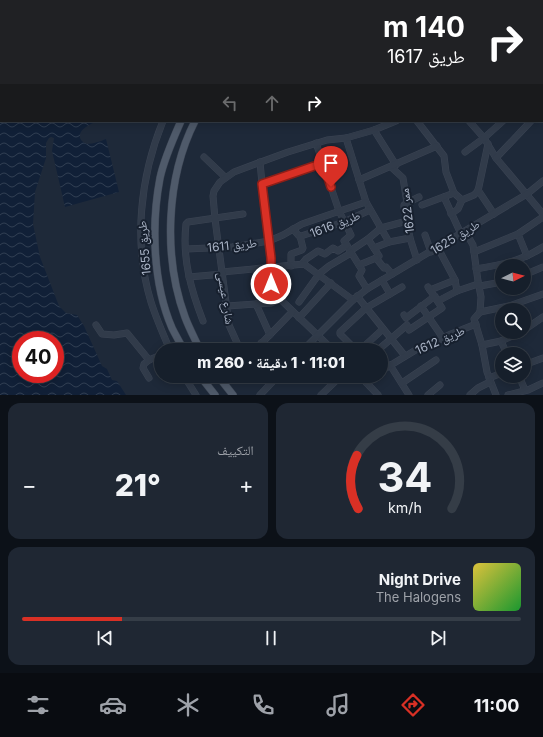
<!DOCTYPE html>
<html lang="ar">
<meta charset="utf-8">
<style>
body{margin:0;font-family:Inter,"Noto Naskh Arabic",sans-serif;background:#1f2733;color:#f1f3f6;direction:rtl;height:100vh;display:flex;flex-direction:column;font-size:15px;white-space:nowrap}
*{box-sizing:border-box;margin:0}
p{font-size:13px;color:#9ea2a9}
.icon{flex:none;width:22px;height:22px;fill:none;stroke:currentColor;stroke-width:2;stroke-linecap:round;stroke-linejoin:round}
.map{position:relative;height:395px;overflow:hidden;direction:ltr}
.panel{display:flex;flex-direction:column;gap:8px;padding:8px;background:#0c1118;flex:1}
.panel>*{flex:none}
.guide{position:absolute;left:0px;top:0px;width:543px;height:122px;box-shadow:0 2px 10px #0003,0 0 0 1px #353d47;direction:rtl;background:#202124;color:#fff;overflow:hidden}
.needle{width:26px;rotate:84deg}
.controls{position:absolute;left:495px;top:259px;display:grid;gap:8px}
.controls a{display:grid;place-items:center;width:36px;height:36px;border-radius:50%;background:#161f2b;box-shadow:0 2px 10px #0003,0 0 0 1px #353d47;font-size:20px}
.speed{position:absolute;left:12px;top:331px;display:flex;gap:8px;font-size:20px;font-weight:700;text-align:center}
.speed>*{display:grid;place-content:center;width:52px;height:52px;border-radius:50%;background:#161f2b;box-shadow:0 2px 10px #0003,0 0 0 1px #353d47;line-height:1}
.speed .limit{border:6px solid #d22;background:#fff;color:#111}
.pin{position:absolute;display:grid;place-items:center;width:34px;height:34px;color:#fff;margin:-41px -17px;border-radius:50% 50% 50% 0;rotate:-45deg;box-shadow:0 0 4px #0007}
.pin .icon{rotate:45deg}
.me{position:absolute;width:44px;margin:-22px;rotate:0deg;stroke-linejoin:round;filter:drop-shadow(0 0 3px #0008)}
.turn{display:flex;align-items:center;gap:14px;height:84px;padding:0 12px;font-size:18px}
.turn .icon{width:52px;height:52px;stroke-width:2.5}
.turn b{display:block;font-size:28px;line-height:34px}
.lanes{display:flex;align-items:center;height:38px;padding:0 12px;background:#0003;justify-content:center;gap:20px;direction:ltr}
.lanes .off{opacity:.35}
.big{font-size:30px;font-weight:800;line-height:1.1}
.panel .card{flex:1;display:flex;flex-direction:column;justify-content:center;gap:6px;min-width:0;padding:0 14px;border-radius:12px;background:#1f2733}
.panel .dial{align-items:center;gap:0}
.dial svg{height:104px;overflow:visible;fill:none;stroke:#353d47;stroke-width:7;stroke-linecap:round;text-anchor:middle}
.dial text{fill:#f1f3f6;stroke:none}
.song{display:flex;align-items:center;gap:12px}
.cover{width:48px;height:48px;border-radius:6px;background:linear-gradient(135deg,hsl(50 70% 55%),hsl(130 70% 35%))}
.played{height:4px;border-radius:2px;background:linear-gradient(90deg,#d93025 20%,#353d47 20%)}
.keys{display:flex;justify-content:space-around;direction:ltr}
.heat{display:flex;justify-content:space-between;align-items:center;font-size:22px;direction:ltr}
.panel .tiles{flex:1;display:grid;gap:8px;grid-template-columns:1fr 1fr}
.card:last-child{grid-column:span 2}
.trip{position:absolute;left:154px;top:343px;width:234px;height:40px;border-radius:20px;background:#161f2b;box-shadow:0 2px 10px #0003,0 0 0 1px #353d47;font-weight:800;line-height:40px;text-align:center;direction:rtl}
.dock{display:flex;height:64px;justify-content:space-around;align-items:center;background:#090c11;color:#9ea2a9}
.dock .icon{width:28px;height:28px}
.dock .on{color:#d93025}
.dock b{font-size:18px;color:#f1f3f6}
.map>svg:first-child{display:block}
</style>
<div class="map">
<svg width="543" height="395" viewBox="0 0 543 395">
<defs>
<pattern id="water-waves" width="16" height="10" patternUnits="userSpaceOnUse"><rect width="16" height="10" fill="#112037"/><path d="M0 5q4-4 8 0t8 0" fill="none" stroke="#313e52"/></pattern>
</defs>
<rect width="100%" height="100%" fill="#1e2939"/>
<path fill="url(#water-waves)" fill-rule="evenodd" d="M0,0H211L1,1V121H97C91,124 78,129 80,138C81,141 84,143 87,144C93,144 101,141 106,139L119,192L65,207L52,151L54,138L51,137L49,138L46,143V158L35,192L33,224L40,257L59,306L66,313L77,315L84,326L102,366L107,369L112,380L117,381L126,395H0ZM21,340H55V374H21Z"/>
<g fill="none" stroke-linecap="round" stroke-linejoin="round">
<g stroke="#3b4453" stroke-width="7">
<g id="minor">
<polyline points="363,0 364,1"/>
<polyline points="371,0 372,1"/>
<polyline points="432,0 433,1"/>
<polyline points="452,0 453,1"/>
<polyline points="480,0 481,1"/>
<polyline points="518,0 519,1"/>
<polyline points="227,1 228,0"/>
<polyline points="390,1 391,0"/>
<polyline points="396,1 397,0"/>
<polyline points="530,1 531,0"/>
<polyline points="542,25 543,26"/>
<polyline points="542,67 543,68"/>
<polyline points="542,81 543,80"/>
<polyline points="542,109 543,108"/>
<path d="M163,121C140,177 133,243 151,302C156,318 163,334 170,350"/>
<polyline points="417,121 444,156 446,172 454,193 462,200"/>
<polyline points="469,121 484,138 496,158 543,214"/>
<polyline points="374,130 396,165"/>
<polyline points="346,138 366,202 389,242"/>
<polyline points="316,143 339,211 351,235 344,241 362,270 359,276 367,289"/>
<polyline points="465,152 484,138 503,121"/>
<polyline points="204,157 225,177"/>
<polyline points="496,158 531,121"/>
<polyline points="260,162 265,216 271,258 271,284 280,299 333,350"/>
<polyline points="391,167 403,178 407,203 404,205 404,207 410,238 417,260"/>
<polyline points="359,180 437,146"/>
<polyline points="262,184 323,163"/>
<polyline points="478,190 494,214"/>
<polyline points="444,197 461,234"/>
<polyline points="407,203 419,197"/>
<polyline points="422,205 454,193"/>
<polyline points="451,214 458,209 462,200 474,195 478,191 488,144"/>
<polyline points="293,229 299,236 301,236 344,222 370,210"/>
<polyline points="465,231 473,245 478,281 481,297 480,312 474,319 482,345 487,372 496,395"/>
<polyline points="518,234 527,256"/>
<polyline points="425,235 431,252"/>
<polyline points="368,239 379,256 376,258 384,268 386,267 392,274"/>
<polyline points="374,248 389,242 410,238"/>
<polyline points="438,248 455,280 457,291"/>
<polyline points="186,249 232,247 269,241 283,235 302,224 366,202"/>
<polyline points="350,251 368,239 381,228 407,221"/>
<polyline points="474,252 518,234 543,217"/>
<polyline points="302,264 306,259 318,251 325,254 333,248 338,251 347,245"/>
<polyline points="359,265 376,258"/>
<polyline points="291,266 291,254 302,250 303,248 300,236"/>
<path d="M476,269C500,265 522,261 543,247"/>
<polyline points="222,272 304,264 353,300"/>
<polyline points="524,275 543,267"/>
<polyline points="189,277 223,274"/>
<polyline points="382,280 390,294"/>
<polyline points="274,290 286,278"/>
<polyline points="430,290 455,280"/>
<polyline points="357,296 405,356"/>
<polyline points="438,301 457,291 478,284 480,286 502,282"/>
<polyline points="299,302 319,274 329,266 351,253"/>
<polyline points="256,304 270,335"/>
<polyline points="227,306 271,303 280,299"/>
<polyline points="421,306 443,338"/>
<polyline points="480,312 509,306 543,294"/>
<polyline points="404,315 406,318 435,296"/>
<polyline points="299,318 331,283"/>
<path d="M203,321C191,290 182,258 186,224L188,222L243,214"/>
<polyline points="96,325 102,334 114,335 127,333 149,360"/>
<polyline points="409,330 442,308 428,287"/>
<polyline points="524,330 543,317"/>
<polyline points="501,341 507,354"/>
<polyline points="261,343 268,350"/>
<polyline points="482,345 501,341 521,332"/>
<polyline points="241,350 238,345 229,325 215,219 213,196 214,191 220,182 234,172 288,152 327,140 346,138 374,130 396,121"/>
<polyline points="255,350 292,312"/>
<polyline points="303,350 353,300 367,289 527,194 543,181"/>
<polyline points="356,350 340,334 340,332 366,308 402,287"/>
<polyline points="360,350 383,329"/>
<polyline points="378,350 407,325"/>
<polyline points="390,365 409,395"/>
<polyline points="524,365 543,358"/>
<polyline points="381,371 419,348 427,346 451,334 476,324"/>
<polyline points="184,376 196,395"/>
<polyline points="360,376 378,395"/>
<polyline points="519,376 525,390"/>
<polyline points="149,378 143,368 144,364 149,360 161,355"/>
<polyline points="489,378 502,373"/>
<polyline points="365,381 373,376"/>
<polyline points="402,383 436,360"/>
<polyline points="260,395 278,376"/>
<polyline points="321,395 341,376"/>
<polyline points="428,395 440,385"/>
<polyline points="470,395 478,388 490,382"/>
<polyline points="508,395 528,390 543,383"/>
</g>
</g>
<g stroke="#3b4453" stroke-width="8">
<g id="major">
<polyline points="246,1 247,0"/>
<polyline points="266,1 267,0"/>
<path d="M181,121C173,139 164,159 160,178C151,225 153,284 172,328C176,336 180,343 184,350"/>
<path d="M195,121C166,178 163,257 185,317C189,328 195,339 200,350"/>
<polyline points="200,376 215,395"/>
<polyline points="218,376 233,395"/>
</g>
</g>
<use href="#minor" stroke="#313b4a" stroke-width="6"/>
<use href="#major" stroke="#4f5a6a" stroke-width="7"/>
</g>
<g fill="none" stroke-linecap="round" stroke-linejoin="round">
<g stroke="#8d1f18" stroke-width="10">
<polyline id="route" points="271,284 271,258 262,184 323,163 331,187"/>
</g>
<use href="#route" stroke="#d93025" stroke-width="7"/>
</g>
<g text-anchor="middle" dominant-baseline="central" stroke-width="4" stroke-linejoin="round" paint-order="stroke">
<g font-size="12" fill="#abb5c7" stroke="#17202e">
<text transform="translate(407 211) rotate(-97)">ممر 1622</text>
<text transform="translate(335 224) rotate(-21)">طريق 1616</text>
<text transform="translate(455 237) rotate(-31)">طريق 1625</text>
<text transform="translate(232 245) rotate(-6)">طريق 1611</text>
<text transform="translate(144 248) rotate(-95)">طريق 1655</text>
<text transform="translate(226 298) rotate(81)">شارع عيسى</text>
<text transform="translate(440 340) rotate(-24)">طريق 1612</text>
</g>
</g>
</svg>
<div class="controls">
<a><svg class="needle" viewBox="-14 -14 28 28"><path d="M0-13l5 13h-10z" fill="#e53935"/><path d="M0 13l5-13h-10z" fill="#9ea2a9"/></svg></a>
<a><svg class="icon" aria-label="search" viewBox="0 0 24 24"><circle cx="10" cy="10" r="6"/><path d="M15 15l6 6"/></svg></a>
<a><svg class="icon" aria-label="layers" viewBox="0 0 24 24"><path d="M12 4l9 5-9 5-9-5zM3 14l9 5 9-5"/></svg></a>
</div>
<div class="speed"><div class="limit">40</div></div>
<div class="pin" style="left:331px;top:187px;background:#d93025"><svg class="icon" aria-label="arrive" viewBox="0 0 24 24"><path d="M6 21V4h12l-3 4 3 4H6"/></svg></div>
<svg class="me" style="left:271px;top:284px" viewBox="-20 -20 40 40"><circle r="17" fill="#d93025" stroke="#fff" stroke-width="3"/><path d="M0-11L8 9 0 5-8 9z" fill="#fff"/></svg>
<div class="trip">11:01 · 1 دقيقة · 260 m</div>
<div class="guide">
<div class="turn"><svg class="icon" aria-label="right" viewBox="0 0 24 24"><path d="M7 20v-9h11M14 6l5 5-5 5"/></svg><div><b>140 m</b>طريق 1617</div></div>
<div class="lanes"><svg class="icon off" aria-label="left" viewBox="0 0 24 24"><path d="M17 20v-9H6M10 6l-5 5 5 5"/></svg><svg class="icon off" aria-label="ahead" viewBox="0 0 24 24"><path d="M12 20V5M6 11l6-6 6 6"/></svg><svg class="icon" aria-label="right" viewBox="0 0 24 24"><path d="M7 20v-9h11M14 6l5 5-5 5"/></svg></div>
</div>
</div>
<section class="panel">
<div class="tiles">
<div class="card dial"><svg viewBox="0 0 100 80">
<path d="M14 69A42 42 0 1 1 86 69"/>
<path d="M14 69A42 42 0 0 1 13 28" stroke="#d93025"/>
<text x="50" y="56" font-size="32" font-weight="700">34</text>
<text x="50" y="72" font-size="11">km/h</text>
</svg></div>
<div class="card"><p>التكييف</p>
<div class="heat"><a>−</a><b class="big">21°</b><a>+</a></div>
</div>
<div class="card">
<div class="song"><i class="cover"></i><div><b>Night Drive</b><p>The Halogens</p></div></div>
<div class="played"></div>
<div class="keys"><svg class="icon" aria-label="previous" viewBox="0 0 24 24"><path d="M18 5L8 12l10 7zM5 5v14"/></svg><svg class="icon" aria-label="pause" viewBox="0 0 24 24"><path d="M8 5v14M16 5v14"/></svg><svg class="icon" aria-label="next" viewBox="0 0 24 24"><path d="M6 5l10 7-10 7zM19 5v14"/></svg></div>
</div>
</div>
</section>
<nav class="dock">
<b>11:00</b>
<svg class="icon on" aria-label="directions" viewBox="0 0 24 24"><path d="M12 3l9 9-9 9-9-9zM9 14v-3h6M13 9l2 2-2 2"/></svg>
<svg class="icon" aria-label="music" viewBox="0 0 24 24"><path d="M9 18V5l10-2v13"/><circle cx="6" cy="18" r="3"/><circle cx="16" cy="16" r="3"/></svg>
<svg class="icon" aria-label="phone" viewBox="0 0 24 24"><path d="M5 4h4l2 5-3 2q2 4 5 5l2-3 5 2v4C11 20 4 13 5 4z"/></svg>
<svg class="icon" aria-label="climate" viewBox="0 0 24 24"><path d="M12 3v18M4 7l16 10M4 17L20 7"/></svg>
<svg class="icon" aria-label="car" viewBox="0 0 24 24"><path d="M5 17H2v-5l4-1 3-4h7l3 4 3 1v5h-3M9 17h6M6 11h13"/><circle cx="7" cy="17" r="2"/><circle cx="17" cy="17" r="2"/></svg>
<svg class="icon" aria-label="filters" viewBox="0 0 24 24"><path d="M4 7h16M4 17h16"/><circle cx="9" cy="7" r="2"/><circle cx="15" cy="17" r="2"/></svg>
</nav>
